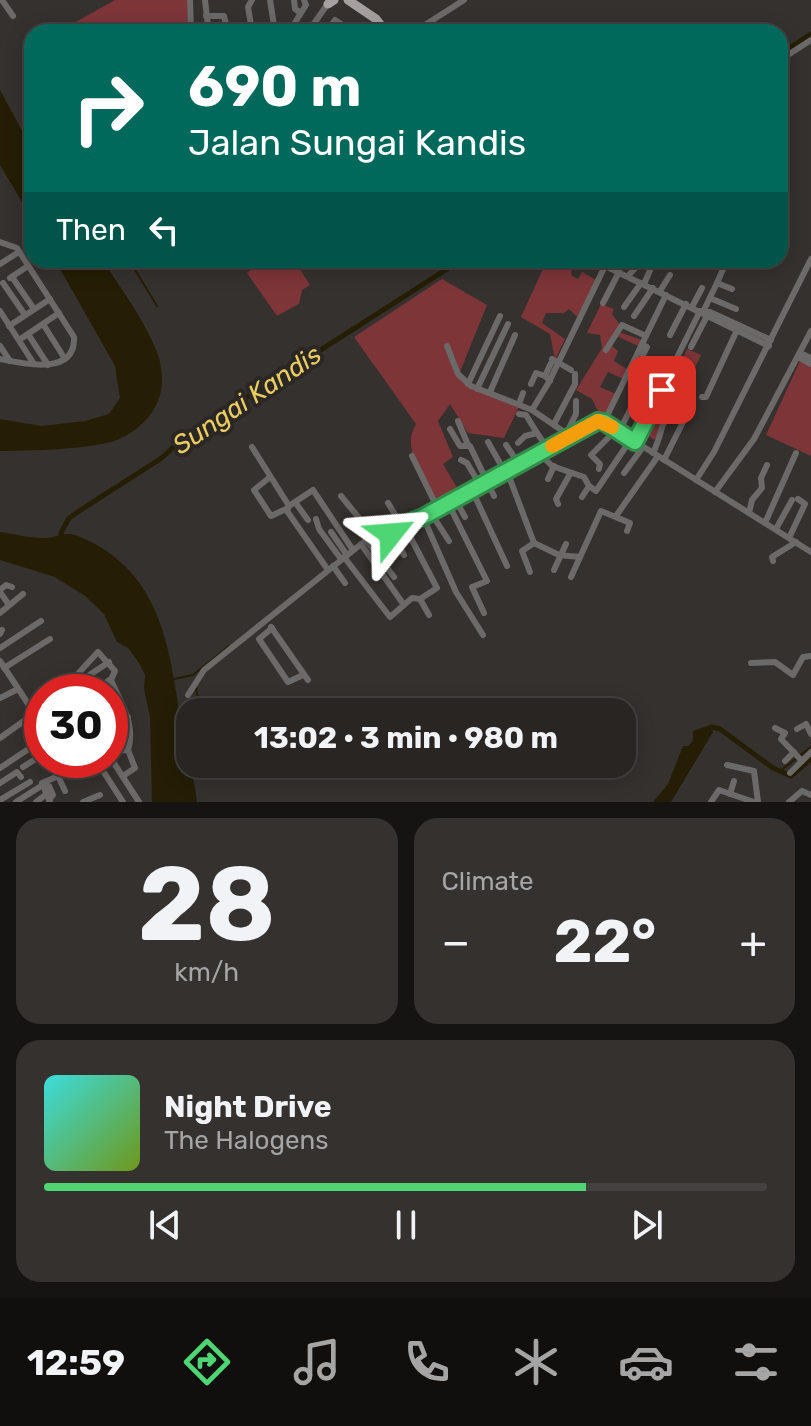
<!DOCTYPE html>
<meta charset="utf-8">
<style>
body{margin:0;font-family:Rubik,sans-serif;background:#34312f;color:#f1f3f6;height:100vh;display:flex;flex-direction:column;font-size:30px;white-space:nowrap}
*{box-sizing:border-box;margin:0}
p{font-size:26px;color:#a5a5a5}
.icon{flex:none;width:44px;height:44px;fill:none;stroke:currentColor;stroke-width:2;stroke-linecap:round;stroke-linejoin:round}
.map{position:relative;height:802px;overflow:hidden}
.drawer{display:flex;flex-direction:column;gap:16px;padding:16px;background:#161413;flex:1}
.drawer>*{flex:none}
.hud{position:absolute;left:24px;top:24px;width:764px;height:244px;border-radius:24px;box-shadow:0 4px 20px #0003,0 0 0 2px #444240;background:#00695c;color:#fff;overflow:hidden}
.speed{position:absolute;left:24px;top:674px;display:flex;gap:16px;font-size:40px;font-weight:700;text-align:center}
.speed>*{display:grid;place-content:center;width:104px;height:104px;border-radius:50%;background:#282522;box-shadow:0 4px 20px #0003,0 0 0 2px #444240;line-height:1}
.speed .limit{border:12px solid #d22;background:#fff;color:#111}
.pin{position:absolute;display:grid;place-items:center;width:68px;height:68px;color:#fff;margin:-34px;border-radius:16px;box-shadow:0 4px 12px #0006}
.me{position:absolute;width:88px;margin:-44px;rotate:62deg;stroke-linejoin:round;filter:drop-shadow(0 0 6px #0008)}
.turn{display:flex;align-items:center;gap:28px;height:168px;padding:0 32px;font-size:36px}
.turn .icon{width:104px;height:104px;stroke-width:2.5}
.turn b{display:block;font-size:56px;line-height:68px}
.then{display:flex;align-items:center;height:76px;padding:0 32px;background:#0003;gap:16px;font-size:30px}
.big{font-size:60px;font-weight:700;line-height:1.1}
.drawer .card{flex:1;display:flex;flex-direction:column;justify-content:center;gap:12px;min-width:0;padding:0 28px;border-radius:24px;background:#34312f}
.drawer .dial{align-items:center;gap:0}
.dial b{font-size:104px;line-height:1}
.song{display:flex;align-items:center;gap:24px}
.cover{width:96px;height:96px;border-radius:12px;background:linear-gradient(135deg,hsl(180 70% 55%),hsl(80 70% 35%))}
.played{height:8px;border-radius:4px;background:linear-gradient(90deg,#4ed675 75%,#444240 75%)}
.keys{display:flex;justify-content:space-around;direction:ltr}
.heat{display:flex;justify-content:space-between;align-items:center;font-size:44px;direction:ltr}
.drawer .tiles{flex:1;display:grid;gap:16px;grid-template-columns:1fr 1fr}
.card:last-child{grid-column:span 2}
.trip{position:absolute;left:176px;top:698px;width:460px;height:80px;border-radius:24px;background:#282522;box-shadow:0 4px 20px #0003,0 0 0 2px #444240;font-weight:700;line-height:80px;text-align:center}
.tab-bar{display:flex;height:128px;justify-content:space-around;align-items:center;background:#100f0e;color:#a5a5a5}
.tab-bar .icon{width:56px;height:56px}
.tab-bar .on{color:#4ed675}
.tab-bar b{font-size:36px;color:#f1f3f6}
.map>svg:first-child{display:block}
</style>
<div class="map">
<svg width="811" height="802" viewBox="0 0 811 802">
<rect width="100%" height="100%" fill="#35312e"/>
<g fill="#7d3538">
<polygon points="115,0 187,0 188,30 68,32 72,24"/>
<polygon points="264,260 294,260 310,285 302,290 299,304 277,316 247,273"/>
<polygon points="547,260 586,260 573,260 571,275 578,279 582,272 596,280 577,317 569,309 564,313 546,313 542,323 565,339 555,360 550,334 521,317"/>
<path d="M442,279L487,305L458,377L519,407L504,438L468,433L450,404L438,421L453,457L443,464L459,491L438,504C426,481 400,449 416,424L354,337Z"/>
<polygon points="601,304 614,309 612,314 620,325 616,331 642,340 638,346 617,336 612,346 618,351 614,361 627,369 623,379 608,372 600,387 616,394 604,415 598,411 592,399 576,390 602,348 600,335 587,333"/>
<polygon points="687,349 701,355 667,425 654,440 649,436 638,440 648,426 654,426 665,387 670,389"/>
<polygon points="800,361 811,366 811,456 766,435"/>
</g>
<g fill="#251e05">
<polygon points="0,90 32,149 32,219 0,165"/>
<path d="M55,260H103C120,288 141,315 154,345C173,386 158,422 117,440C96,449 25,451 0,451V419L42,426L85,421L109,414L120,398L115,366Z"/>
<path d="M0,532C14,534 29,538 42,538C56,539 64,530 78,536C166,572 170,655 183,736C187,759 195,779 197,802H152L150,717L144,689L145,675L139,663L128,648L117,642L104,614L85,596L55,577L0,560Z"/>
<polygon points="710,725 713,732 671,802 653,802 668,784 683,746 688,746 693,741 693,731"/>
</g>
<g fill="none" stroke-linecap="round" stroke-linejoin="round">
<g stroke="#251e05" stroke-width="2">
<polyline points="129,260 157,306"/>
<polyline points="174,679 193,675 229,646"/>
<polyline points="196,688 201,712"/>
<polyline points="780,771 811,747"/>
</g>
<g stroke="#251e05" stroke-width="5">
<polyline points="780,54 811,34"/>
<path d="M62,539L61,533L69,518C98,498 128,480 157,461C169,454 177,441 189,434C281,376 370,318 461,260"/>
<polyline points="708,730 712,727 720,729 773,768 791,776 811,759"/>
</g>
<g stroke="#6c6a69" stroke-width="6">
<polyline points="2,0 13,16"/>
<polyline points="190,0 191,32"/>
<polyline points="205,0 208,26 227,32"/>
<polyline points="270,0 275,32"/>
<polyline points="294,0 295,9 301,13"/>
<polyline points="206,16 224,16 228,32"/>
<polyline points="251,29 274,26 288,32"/>
<polyline points="252,31 248,7 252,0"/>
<polyline points="289,32 306,5 304,0"/>
<polyline points="308,32 329,2"/>
<polyline points="326,32 335,20 353,32"/>
<polyline points="414,32 464,0"/>
<polyline points="780,60 811,40"/>
<path d="M0,242L17,248L74,337C76,376 24,364 0,359"/>
<polyline points="593,260 769,346"/>
<polyline points="0,264 19,252"/>
<polyline points="628,276 639,264"/>
<polyline points="12,277 34,309"/>
<polyline points="10,278 28,266"/>
<polyline points="3,283 25,315"/>
<polyline points="717,283 727,260"/>
<polyline points="644,284 651,268"/>
<polyline points="660,291 670,275"/>
<polyline points="710,298 736,309"/>
<polyline points="603,303 619,272"/>
<polyline points="624,307 641,283"/>
<polyline points="692,307 702,288"/>
<polyline points="0,311 34,364"/>
<polyline points="703,312 710,312 771,340"/>
<polyline points="703,312 717,283 732,289"/>
<polyline points="634,316 653,288"/>
<polyline points="43,324 65,359"/>
<polyline points="9,326 50,299"/>
<polyline points="28,334 48,365"/>
<polyline points="670,335 686,304"/>
<polyline points="19,340 59,313"/>
<polyline points="642,344 647,347 643,355"/>
<polyline points="0,346 10,361"/>
<polyline points="447,346 458,374 471,386 532,410 570,436"/>
<polyline points="691,347 707,316"/>
<polyline points="606,350 622,325 646,336"/>
<polyline points="800,353 811,358"/>
<polyline points="798,357 811,364"/>
<polyline points="552,359 571,370"/>
<polyline points="629,371 648,379 653,370"/>
<polyline points="550,381 545,376 551,363"/>
<polyline points="468,384 500,316"/>
<polyline points="531,384 536,373 545,376"/>
<polyline points="477,389 508,324"/>
<polyline points="490,392 515,335"/>
<polyline points="702,397 706,397 737,330"/>
<polyline points="519,404 523,393"/>
<polyline points="532,410 549,382 605,266"/>
<polyline points="519,414 526,415 537,433"/>
<polyline points="458,421 468,445"/>
<polyline points="604,422 666,295"/>
<polyline points="554,424 575,384 575,374"/>
<polyline points="450,429 460,446 470,446 494,496"/>
<polyline points="567,432 576,414 576,401"/>
<polyline points="619,432 646,378"/>
<polyline points="488,442 505,472"/>
<polyline points="635,442 700,311"/>
<polyline points="518,443 525,436 537,433 548,449"/>
<polyline points="506,445 519,464"/>
<polyline points="252,447 289,506"/>
<polyline points="539,453 552,466 584,477 589,486 582,497"/>
<path d="M653,453C661,437 662,422 669,407"/>
<polyline points="412,456 438,509"/>
<polyline points="461,460 467,463 480,485"/>
<polyline points="664,460 693,402"/>
<polyline points="599,469 600,464 591,455 616,430"/>
<polyline points="507,471 534,543 522,551 530,572"/>
<polyline points="624,473 643,447"/>
<polyline points="270,477 254,490 271,516 286,509"/>
<polyline points="548,479 554,466"/>
<polyline points="696,480 714,452 811,259"/>
<polyline points="589,486 596,491 631,439"/>
<polyline points="472,490 507,566"/>
<polyline points="715,492 754,439 811,331"/>
<polyline points="341,496 373,535"/>
<polyline points="455,499 465,517"/>
<polyline points="295,502 308,520"/>
<polyline points="388,503 402,526"/>
<polyline points="448,503 487,581 472,587 484,613"/>
<polyline points="558,504 556,499 570,474"/>
<polyline points="431,513 449,541"/>
<polyline points="749,513 752,500 762,488 761,478 767,465"/>
<polyline points="616,516 658,456"/>
<polyline points="423,517 456,592 483,635"/>
<polyline points="316,519 319,529 341,559"/>
<polyline points="765,523 796,453"/>
<polyline points="776,529 792,500"/>
<polyline points="390,530 404,555"/>
<polyline points="331,532 347,555"/>
<polyline points="789,538 805,504 798,499"/>
<polyline points="366,540 394,577"/>
<polyline points="534,543 559,555 580,557"/>
<polyline points="361,544 404,605"/>
<polyline points="344,557 390,617 412,598 420,599 437,588 404,525"/>
<polyline points="773,561 772,557 796,542"/>
<polyline points="333,566 345,583"/>
<polyline points="328,570 287,511 289,506 313,490 353,550"/>
<polyline points="554,570 566,544"/>
<polyline points="571,577 601,511 630,523 627,531"/>
<polyline points="0,590 6,585 12,587"/>
<polyline points="0,592 9,605"/>
<polyline points="420,599 429,615"/>
<polyline points="0,613 23,594"/>
<polyline points="271,627 308,680"/>
<polyline points="272,628 259,639 288,682 303,675"/>
<polyline points="0,634 2,630"/>
<polyline points="0,648 41,621"/>
<polyline points="0,661 42,725"/>
<polyline points="751,663 775,662 793,675 803,657 811,656"/>
<polyline points="4,668 50,639"/>
<polyline points="88,676 109,662"/>
<polyline points="75,684 79,692"/>
<polyline points="84,685 88,692"/>
<polyline points="98,688 111,679"/>
<path d="M61,692L98,652L115,671L111,680C121,704 136,724 128,750L110,751"/>
<polyline points="188,695 204,670 370,537 423,517 598,421 604,422 811,552"/>
<polyline points="0,698 18,689"/>
<polyline points="28,704 42,698"/>
<polyline points="110,713 121,704"/>
<polyline points="775,728 785,733 781,739 802,761"/>
<polyline points="110,729 128,717"/>
<polyline points="797,729 806,724 811,734"/>
<polyline points="0,738 42,708"/>
<polyline points="110,757 139,802"/>
<polyline points="96,760 123,802"/>
<polyline points="785,761 794,752"/>
<polyline points="727,765 754,771 758,802"/>
<polyline points="23,767 42,755"/>
<polyline points="0,768 42,740"/>
<polyline points="790,773 811,752"/>
<polyline points="58,776 65,791"/>
<polyline points="123,776 135,768 128,750"/>
<polyline points="0,783 17,772 21,777"/>
<polyline points="730,794 734,781"/>
<polyline points="0,800 30,782"/>
<polyline points="49,800 53,795 49,786"/>
<polyline points="16,802 41,786"/>
<polyline points="36,802 45,795"/>
<polyline points="50,802 42,783 96,760"/>
<polyline points="83,802 100,795"/>
<polyline points="711,802 719,790 754,802"/>
<polyline points="789,802 802,791 811,795"/>
</g>
<g stroke="#a6a1a0" stroke-width="9">
<polyline points="348,0 376,19 386,32"/>
<polyline points="328,4 334,0"/>
</g>
</g>
<g fill="none" stroke-linecap="round" stroke-linejoin="round">
<g stroke="#338b4c" stroke-width="20">
<polyline id="route" points="391,534 390,530 423,517 598,421 604,422 635,442 662,390"/>
</g>
<use href="#route" stroke="#4ed675" stroke-width="14"/>
<polyline stroke="#f59e0b" stroke-width="14" points="552,446 598,421 612,427"/>
</g>
<g text-anchor="middle" dominant-baseline="central" stroke-width="8" stroke-linejoin="round" paint-order="stroke">
<g font-size="26" font-style="italic" fill="#eacc61" stroke="#2a2725">
<text transform="translate(247 400) rotate(-34)">Sungai Kandis</text>
</g>
</g>
</svg>
<div class="speed"><div class="limit">30</div></div>
<div class="pin" style="left:662px;top:390px;background:#d93025"><svg class="icon" aria-label="arrive" viewBox="0 0 24 24"><path d="M6 21V4h12l-3 4 3 4H6"/></svg></div>
<svg class="me" style="left:391px;top:534px" viewBox="-20 -20 40 40"><path d="M0-17L14 15 0 8-14 15z" fill="#4ed675" stroke="#fff" stroke-width="4"/></svg>
<div class="trip">13:02 · 3 min · 980 m</div>
<div class="hud">
<div class="turn"><svg class="icon" aria-label="right" viewBox="0 0 24 24"><path d="M7 20v-9h11M14 6l5 5-5 5"/></svg><div><b>690 m</b>Jalan Sungai Kandis</div></div>
<div class="then">Then<svg class="icon" aria-label="left" viewBox="0 0 24 24"><path d="M17 20v-9H6M10 6l-5 5 5 5"/></svg></div>
</div>
</div>
<section class="drawer">
<div class="tiles">
<div class="card dial"><b>28</b><p>km/h</p></div>
<div class="card"><p>Climate</p>
<div class="heat"><a>−</a><b class="big">22°</b><a>+</a></div>
</div>
<div class="card">
<div class="song"><i class="cover"></i><div><b>Night Drive</b><p>The Halogens</p></div></div>
<div class="played"></div>
<div class="keys"><svg class="icon" aria-label="previous" viewBox="0 0 24 24"><path d="M18 5L8 12l10 7zM5 5v14"/></svg><svg class="icon" aria-label="pause" viewBox="0 0 24 24"><path d="M8 5v14M16 5v14"/></svg><svg class="icon" aria-label="next" viewBox="0 0 24 24"><path d="M6 5l10 7-10 7zM19 5v14"/></svg></div>
</div>
</div>
</section>
<nav class="tab-bar">
<b>12:59</b>
<svg class="icon on" aria-label="directions" viewBox="0 0 24 24"><path d="M12 3l9 9-9 9-9-9zM9 14v-3h6M13 9l2 2-2 2"/></svg>
<svg class="icon" aria-label="music" viewBox="0 0 24 24"><path d="M9 18V5l10-2v13"/><circle cx="6" cy="18" r="3"/><circle cx="16" cy="16" r="3"/></svg>
<svg class="icon" aria-label="phone" viewBox="0 0 24 24"><path d="M5 4h4l2 5-3 2q2 4 5 5l2-3 5 2v4C11 20 4 13 5 4z"/></svg>
<svg class="icon" aria-label="climate" viewBox="0 0 24 24"><path d="M12 3v18M4 7l16 10M4 17L20 7"/></svg>
<svg class="icon" aria-label="car" viewBox="0 0 24 24"><path d="M5 17H2v-5l4-1 3-4h7l3 4 3 1v5h-3M9 17h6M6 11h13"/><circle cx="7" cy="17" r="2"/><circle cx="17" cy="17" r="2"/></svg>
<svg class="icon" aria-label="filters" viewBox="0 0 24 24"><path d="M4 7h16M4 17h16"/><circle cx="9" cy="7" r="2"/><circle cx="15" cy="17" r="2"/></svg>
</nav>
